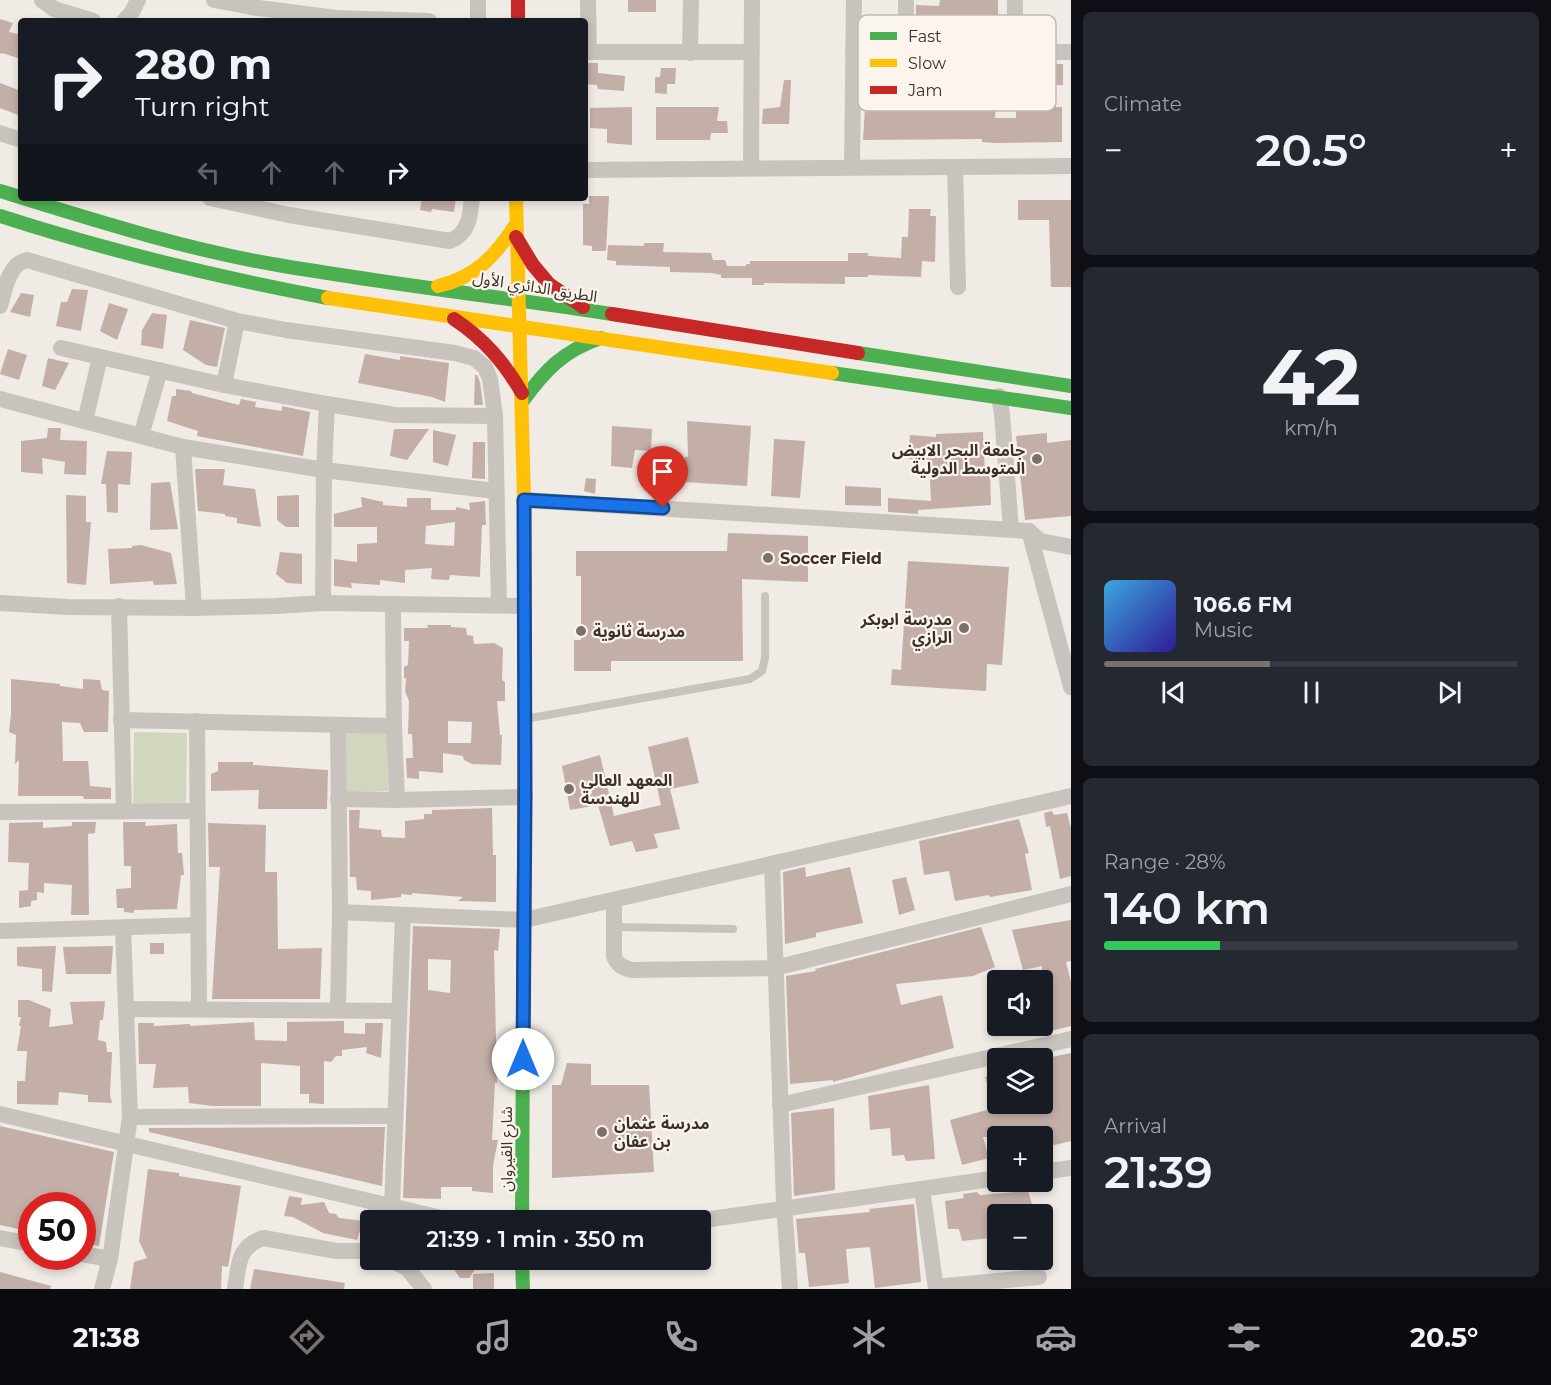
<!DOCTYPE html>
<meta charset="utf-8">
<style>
body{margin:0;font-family:Montserrat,"Noto Sans Arabic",sans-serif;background:#242831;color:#f1f3f6;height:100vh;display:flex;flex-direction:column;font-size:22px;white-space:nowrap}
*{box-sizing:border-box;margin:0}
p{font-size:20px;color:#9ea1a6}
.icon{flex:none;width:33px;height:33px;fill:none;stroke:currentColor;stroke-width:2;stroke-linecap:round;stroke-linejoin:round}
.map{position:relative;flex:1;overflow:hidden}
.side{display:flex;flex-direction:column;gap:12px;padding:12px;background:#0d0f14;width:480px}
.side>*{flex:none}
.guide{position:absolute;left:18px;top:18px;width:570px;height:183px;border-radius:6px;box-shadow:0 3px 9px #0003;background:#171b24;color:#f1f3f6;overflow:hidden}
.fabs{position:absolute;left:987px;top:970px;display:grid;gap:12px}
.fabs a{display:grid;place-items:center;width:66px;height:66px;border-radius:6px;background:#171b24;box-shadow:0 3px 9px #0003;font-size:30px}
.speed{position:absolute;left:18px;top:1192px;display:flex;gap:12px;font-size:30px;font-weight:700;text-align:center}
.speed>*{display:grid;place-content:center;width:78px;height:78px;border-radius:50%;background:#171b24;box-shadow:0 3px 9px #0003;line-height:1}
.speed .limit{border:9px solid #d22;background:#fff;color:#111}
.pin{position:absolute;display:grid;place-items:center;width:51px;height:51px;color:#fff;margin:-62px -26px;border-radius:50% 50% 50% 0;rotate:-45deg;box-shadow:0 0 6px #0007}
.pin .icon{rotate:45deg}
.me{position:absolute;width:66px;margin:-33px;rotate:0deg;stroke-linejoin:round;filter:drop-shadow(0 0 4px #0008)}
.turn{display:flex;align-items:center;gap:21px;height:126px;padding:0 18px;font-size:27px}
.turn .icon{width:78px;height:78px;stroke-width:2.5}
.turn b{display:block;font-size:42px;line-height:51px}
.lanes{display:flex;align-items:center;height:57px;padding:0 18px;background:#0003;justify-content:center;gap:30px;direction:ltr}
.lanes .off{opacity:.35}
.big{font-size:45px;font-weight:600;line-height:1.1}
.side .tile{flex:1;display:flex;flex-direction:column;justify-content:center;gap:9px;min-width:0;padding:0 21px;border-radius:9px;background:#242831}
.side .dial{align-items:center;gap:0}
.dial b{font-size:78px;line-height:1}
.song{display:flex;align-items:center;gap:18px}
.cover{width:72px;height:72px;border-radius:9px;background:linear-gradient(135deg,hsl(200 70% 55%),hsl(250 70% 35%))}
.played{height:6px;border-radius:3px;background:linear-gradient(90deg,#7a716c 40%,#363941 40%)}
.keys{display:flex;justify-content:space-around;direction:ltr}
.heat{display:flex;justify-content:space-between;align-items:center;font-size:33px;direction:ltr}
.charge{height:9px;border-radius:4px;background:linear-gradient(90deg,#34c759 28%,#363941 0)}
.trip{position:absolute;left:360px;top:1210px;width:351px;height:60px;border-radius:6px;background:#171b24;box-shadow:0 3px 9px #0003;font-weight:600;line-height:60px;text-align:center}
.tab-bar{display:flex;height:96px;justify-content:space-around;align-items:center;background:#090b0e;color:#9ea1a6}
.tab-bar .icon{width:42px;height:42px}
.tab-bar .selected{color:#7a716c}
.tab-bar b{font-size:27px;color:#f1f3f6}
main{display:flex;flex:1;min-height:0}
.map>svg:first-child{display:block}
</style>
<main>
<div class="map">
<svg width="1071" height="1289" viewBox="0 0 1071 1289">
<rect width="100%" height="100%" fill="#f0ebe5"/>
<g fill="#d1d6bf">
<polygon points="387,731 388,791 345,792 344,732"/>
<polygon points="134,732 187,733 186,804 133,803"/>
</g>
<g fill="#c3afa7" fill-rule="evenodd">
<rect x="628" y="0" width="28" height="12"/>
<polygon points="940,0 998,0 998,41 973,40 973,28 935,28 934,38 916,36 916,5 939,6"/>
<polygon points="0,19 13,23 9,32 21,35 21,59 2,53 0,54"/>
<polygon points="585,63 598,63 598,73 625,76 624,91 598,89 597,85 585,84"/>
<path d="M889,63L919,64V68L960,70V63H971V67L1001,68V63L1063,64V85H1056V107H1062V142L994,143L982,142V139L863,140L865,108H881L880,76L890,75ZM893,82L926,84L925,108L894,107ZM1016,94V118H995L996,95Z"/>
<polygon points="661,68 676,68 675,84 667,84 667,94 655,93 655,77 660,77"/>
<polygon points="784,80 791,80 789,124 762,124 763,109 780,107"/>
<polygon points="0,83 21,91 21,116 0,108"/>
<polygon points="632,107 632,145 607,143 607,129 590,128 590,108"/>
<polygon points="656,107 719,107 717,121 727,121 728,133 711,133 710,140 656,140"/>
<polygon points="589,196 609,196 606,251 592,251 592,246 583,245 583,204 589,204"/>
<polygon points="422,198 456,198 454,212 432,209 431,212 420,210"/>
<polygon points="1018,200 1071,200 1071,287 1051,287 1049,220 1018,220"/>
<polygon points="909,209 931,209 930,216 936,216 935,262 922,261 921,277 868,275 868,277 845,277 845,284 764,283 764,285 752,285 752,278 721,278 721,275 712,273 670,272 670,267 616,265 616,261 607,260 608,245 644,246 644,243 664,243 663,252 711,253 713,260 725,260 727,266 746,266 746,264 750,264 750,261 848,261 848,253 868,253 868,256 901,258 902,237 908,237"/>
<polygon points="72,289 88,290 81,331 56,326 61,302 67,302"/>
<polygon points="21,293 34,295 30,317 10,312"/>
<polygon points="109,303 128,309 117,340 100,331"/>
<polygon points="152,313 167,315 163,349 141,345 142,330"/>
<polygon points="190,320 225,328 217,367 206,365 183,350"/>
<polygon points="8,349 27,355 19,380 0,374"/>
<polygon points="365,354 400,360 400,356 449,363 445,402 432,397 358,383"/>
<polygon points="48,358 69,363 55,390 42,386"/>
<polygon points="475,375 477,375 480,382 483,405 474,405"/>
<polygon points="176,389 191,391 192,393 239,405 241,399 256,402 255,407 282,411 282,406 310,412 303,456 197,436 198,431 167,421 172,396 176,396"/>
<polygon points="687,421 751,426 747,486 685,482 685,457 688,457"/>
<polygon points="612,426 652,429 651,451 635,450 632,468 611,466"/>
<polygon points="48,428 61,428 60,440 87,441 86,475 64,474 65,462 42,458 43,474 21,472 21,441 47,438"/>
<polygon points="394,429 429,429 407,460 390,456"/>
<polygon points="433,430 456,435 448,466 433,462"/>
<polygon points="983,432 985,473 990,473 991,505 918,510 918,514 888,512 888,498 931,501 929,460 908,459 910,435 936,437 936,434"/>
<polygon points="1047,433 1047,443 1071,440 1071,516 1025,520 1016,436"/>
<polygon points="774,439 805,441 800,498 771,496"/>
<polygon points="473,442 485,442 485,479 472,478"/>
<polygon points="107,451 132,452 130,485 118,484 118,513 107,512 106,484 101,484"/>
<polygon points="195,469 225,469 223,485 255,489 261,527 237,523 237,518 225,516 225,514 198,511"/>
<polygon points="586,478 596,479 595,494 584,491"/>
<polygon points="170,482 178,529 150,530 151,483"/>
<polygon points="845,486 881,488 881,506 845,505"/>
<polygon points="66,495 86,496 86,522 91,522 86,585 67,583"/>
<polygon points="299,495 299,527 286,527 277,520 277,496"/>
<path d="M361,497L383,502V505L407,507V498H431V510H456V507L470,510L469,503L485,501L486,525H482L480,577L450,575L449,580L431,579L432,568L405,570V583L380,580V585L351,583L352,588L334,586V559L357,562V544L377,543V527H334V514L362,507ZM455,522L454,546L425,544L426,526Z"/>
<polygon points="728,533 808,536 808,582 742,579 743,661 611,661 611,671 574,671 574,640 581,640 581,576 576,576 576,551 727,551"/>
<polygon points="141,545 171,553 177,584 154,585 153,581 110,584 108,549 132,548 132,546"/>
<polygon points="280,552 302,554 302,584 287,583 276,574"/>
<polygon points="908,561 1009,567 1002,665 987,664 986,691 891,685 892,669 901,670"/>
<path d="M427,625H451V627L466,628L467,635L473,636L474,644L494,643L503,648L502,680L505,682V701H497L500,735H502L501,765L472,764L464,760L463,756L443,753V773L419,771V779L407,778L406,758H413L412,734H408L409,701L405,691L406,678H404V667L408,665L409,641H404V628H428ZM448,721L472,722L471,743H448Z"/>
<polygon points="11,679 60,684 60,686 83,689 83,679 100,680 102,690 109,691 108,732 84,732 80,723 62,722 63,761 88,761 90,786 111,788 111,799 84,799 83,796 18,796 19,760 15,764 16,735 9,732 11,714"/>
<polygon points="688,737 699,783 670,789 680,829 654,834 658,848 636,852 632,841 610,846 598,805 570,810 562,766 600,755 614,816 661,805 648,747"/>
<polygon points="218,762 253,762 253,765 328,770 327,809 258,809 259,790 211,791 211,774 218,771"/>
<polygon points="492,808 493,855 496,855 496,902 458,901 463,897 412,893 412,895 401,894 401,897 371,900 371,891 357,890 356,877 350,877 349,810 360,810 359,828 381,830 382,837 405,838 405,821 424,819 424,814 432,814 432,810"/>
<polygon points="1052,811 1054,815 1067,813 1071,828 1071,876 1060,879 1050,826 1046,827 1044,813"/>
<polygon points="1019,819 1029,853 1025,854 1032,890 990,897 989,895 955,901 949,871 924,875 919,841"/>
<polygon points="43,822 43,828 72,826 72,822 96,822 95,833 88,834 89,915 71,915 72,885 44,883 44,893 37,892 37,900 31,901 31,906 19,908 19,891 28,890 29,863 8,862 9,823"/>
<polygon points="123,822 146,822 145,826 177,824 178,853 182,853 184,875 181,875 177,909 134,910 134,913 124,912 124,908 117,908 116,889 131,888 131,866 124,866"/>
<polygon points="208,823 266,825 265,872 277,872 278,949 322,948 320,999 212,999 220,867 209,867"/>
<polygon points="805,867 806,877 850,867 863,923 816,933 816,937 785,944 783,872"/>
<polygon points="906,877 915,910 899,915 892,880"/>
<polygon points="1071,920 1071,961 1066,962 1071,982 1071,1026 1042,1033 1042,966 1023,970 1012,930"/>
<path d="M413,926L500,929L498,951L494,950L497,1083H495L492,1140H498L493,1165V1193L472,1191V1187H441V1199L403,1198ZM428,959L451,960L450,993L428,990Z"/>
<polygon points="981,927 995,967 973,976 896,984 901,1005 942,995 954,1048 833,1082 833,1080 790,1084 786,976 816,971 815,969"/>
<rect x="150" y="943" width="14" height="11"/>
<polygon points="56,946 52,992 42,991 42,969 17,966 17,947"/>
<polygon points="113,946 111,974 66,974 63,947"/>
<polygon points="18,1000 29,1000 51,1009 49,1027 73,1024 70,1002 105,1001 103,1020 100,1020 98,1040 106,1042 107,1052 112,1052 110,1095 112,1103 88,1102 88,1095 59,1092 58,1105 17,1104 17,1081 25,1081 27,1051 17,1051 21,1026 19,1026 21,1017 18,1017"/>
<polygon points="344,1021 344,1033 365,1034 365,1023 383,1023 381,1058 366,1053 367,1047 342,1050 342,1056 336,1056 331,1062 324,1061 324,1104 309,1103 309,1094 300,1094 300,1066 261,1063 261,1106 212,1106 189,1103 188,1087 153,1088 156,1064 139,1064 138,1023 154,1023 154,1026 190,1024 190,1026 254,1022 255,1040 287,1041 287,1022"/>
<polygon points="1071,1053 1071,1141 1042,1148 1042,1137 983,1137 989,1158 962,1165 950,1120 994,1108 985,1077 998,1074 998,1104 1051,1104 1042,1059"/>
<polygon points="567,1063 591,1064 591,1085 649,1085 654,1172 552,1178 552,1085 561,1085"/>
<polygon points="929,1085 935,1159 906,1161 904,1155 892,1156 890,1128 870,1130 868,1096"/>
<polygon points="834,1108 835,1190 794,1196 791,1113"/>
<polygon points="0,1126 114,1152 99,1246 82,1243 82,1206 32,1206 32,1232 0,1225"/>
<polygon points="385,1127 382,1186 149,1132 149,1128"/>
<polygon points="148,1169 179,1173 179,1176 241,1186 230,1256 228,1267 222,1266 221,1289 130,1289 134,1262 147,1258 139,1241"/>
<polygon points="1028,1191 1035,1215 989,1215 991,1238 962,1241 959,1229 948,1229 945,1201 964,1198 963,1194 977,1192 980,1195"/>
<polygon points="289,1196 302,1198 301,1205 324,1202 329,1213 336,1214 339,1218 363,1221 357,1240 323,1233 293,1217 284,1216"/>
<polygon points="914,1204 921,1282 875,1288 870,1247 846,1249 849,1283 809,1287 805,1253 799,1253 796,1219 870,1212 869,1209"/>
<polygon points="453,1260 482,1260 469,1278 460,1278 452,1267"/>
<polygon points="254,1269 345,1283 344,1289 250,1289"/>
<polygon points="0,1272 51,1286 50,1289 0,1289"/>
<polygon points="494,1273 494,1289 473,1289 473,1274"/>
</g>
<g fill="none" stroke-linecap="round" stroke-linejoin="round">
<g stroke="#c9c3be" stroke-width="8">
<polyline points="525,719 750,679 762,671 765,658 765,596"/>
<polyline points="614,927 733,929"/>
</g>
<g stroke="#c9c3be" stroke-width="16">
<polyline points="42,0 54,9 93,21"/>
<polyline points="214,0 251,7 336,18 429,21"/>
<polyline points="478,0 478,21"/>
<polyline points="588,0 589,52"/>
<polyline points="906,0 906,52"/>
<polyline points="1015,0 1015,52"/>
<polyline points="124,21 132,12 138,0"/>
<polyline points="585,52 751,52"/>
<polyline points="690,53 691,0"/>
<polyline points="853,54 906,52 1071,52"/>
<polyline points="0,133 21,140"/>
<polyline points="852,167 854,0"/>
<polyline points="955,167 958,287"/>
<polyline points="751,168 752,0"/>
<polyline points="585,170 1071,166"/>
<path d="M210,198L289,215L450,241C469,233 470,217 472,198"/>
<path d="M0,306C5,290 8,264 27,260L237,321L286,330L455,353L474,358L485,367L490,379L495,416L499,605"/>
<polyline points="61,348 224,385 327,404"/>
<polyline points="224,385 237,321"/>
<polyline points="999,396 1002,414 1011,529"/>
<polyline points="0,399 183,447 324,470 495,491"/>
<polyline points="85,421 100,357"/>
<polyline points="141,436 160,370"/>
<polyline points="183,447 194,608"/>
<polyline points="524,500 1029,531 1040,541 1071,547"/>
<polyline points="1029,531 1071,687"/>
<polyline points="0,603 67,607 194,608 276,606 323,603 523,606"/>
<polyline points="323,603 324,470 327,404 395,415 495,416"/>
<polyline points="393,605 394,726 397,800"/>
<polyline points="119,606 124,810"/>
<polyline points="121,720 394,726"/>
<polyline points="197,721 199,1009"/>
<polyline points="338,799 397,800 525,797"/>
<polyline points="0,812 197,811"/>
<polyline points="772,864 784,1203 790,1289"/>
<path d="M614,901V956C617,965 622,967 631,970L775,968L1071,894"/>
<polyline points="340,912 524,920 1071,796"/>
<polyline points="0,931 198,925"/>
<polyline points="126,1009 399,1011"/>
<polyline points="338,1009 340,912 338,726"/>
<polyline points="780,1105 1071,1039"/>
<polyline points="0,1114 454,1221"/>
<polyline points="130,1117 395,1116"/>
<polyline points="1042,1172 1071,1168"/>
<polyline points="922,1189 936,1289"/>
<polyline points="392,1208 403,915"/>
<polyline points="374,1221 378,1204"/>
<polyline points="697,1221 998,1178"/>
<polyline points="0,1238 32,1244"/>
<polyline points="82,1254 110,1259"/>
<polyline points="390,1260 407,1268 424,1289"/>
<polyline points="936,1287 1039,1277"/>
<polyline points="102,1289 110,1259 130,1117 123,928"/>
<path d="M235,1289C239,1265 237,1247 263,1238L337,1251H370"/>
</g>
<g stroke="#4caf50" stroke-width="14">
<path d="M0,191C91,219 183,249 278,265C389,284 501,297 612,314"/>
<path d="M0,216C108,251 217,277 328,298"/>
<polyline points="858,353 1071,386"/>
<polyline points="832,373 1071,408"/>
<path d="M522,402C545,370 563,351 601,338"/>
<polyline points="522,1221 523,1024"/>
<polyline points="522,1260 523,1289"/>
</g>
<g stroke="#ffc107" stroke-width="14">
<polyline points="516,198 524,500 525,705"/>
<path d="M438,286C475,278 496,255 516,224"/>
<polyline points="328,298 832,373"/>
</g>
<g stroke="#c62828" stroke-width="14">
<polyline points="518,0 518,21"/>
<polyline points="516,237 533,265 549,284 583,307"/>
<polyline points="612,314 858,353"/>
<path d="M454,319C484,339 504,362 522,393"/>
<polyline points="523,1024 525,705"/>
</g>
</g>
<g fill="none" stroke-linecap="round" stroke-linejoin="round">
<g stroke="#114b97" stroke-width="15">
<polyline id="route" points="523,1059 525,797 524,500 663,508"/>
</g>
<use href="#route" stroke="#1a73e8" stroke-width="10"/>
</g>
<g fill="#7a716c" stroke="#fbf5ee" stroke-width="2">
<circle cx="1037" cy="459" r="6"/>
<circle cx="768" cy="558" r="6"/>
<circle cx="964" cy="628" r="6"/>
<circle cx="581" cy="631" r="6"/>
<circle cx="569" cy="789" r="6"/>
<circle cx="602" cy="1132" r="6"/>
</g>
<g text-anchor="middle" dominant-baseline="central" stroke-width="4.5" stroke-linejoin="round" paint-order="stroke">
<g font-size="16" fill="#3b302b" stroke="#fbf5ee">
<text transform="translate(535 287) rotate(9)">الطريق الدائري الأول</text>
<text transform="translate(506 1149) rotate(-90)">شارع القيروان</text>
</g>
<g font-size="16" font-weight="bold" fill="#3b302b" stroke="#fbf5ee" text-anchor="start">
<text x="1025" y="450" text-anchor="end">جامعة البحر الابيض<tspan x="1025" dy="18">المتوسط الدولية</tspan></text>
<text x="780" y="558">Soccer Field</text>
<text x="952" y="619" text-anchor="end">مدرسة ابوبكر<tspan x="952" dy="18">الرازي</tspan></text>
<text x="593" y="631">مدرسة ثانوية</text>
<text x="581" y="780">المعهد العالي<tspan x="581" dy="18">للهندسة</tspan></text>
<text x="614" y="1123">مدرسة عثمان<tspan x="614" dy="18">بن عفان</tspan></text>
</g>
</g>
<rect x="858" y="15" width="198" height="96" rx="9" fill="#fbf5ee" stroke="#c1bab4" stroke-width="1.5"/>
<rect x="870" y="32" width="27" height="8" fill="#4caf50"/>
<rect x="870" y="59" width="27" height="8" fill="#ffc107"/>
<rect x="870" y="86" width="27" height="8" fill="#c62828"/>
<g font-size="16" fill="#3b302b">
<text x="908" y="42">Fast</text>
<text x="908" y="69">Slow</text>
<text x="908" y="96">Jam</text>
</g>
</svg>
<div class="fabs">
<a><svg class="icon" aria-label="sound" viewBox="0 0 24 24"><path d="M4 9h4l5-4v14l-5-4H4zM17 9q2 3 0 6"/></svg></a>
<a><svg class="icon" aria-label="layers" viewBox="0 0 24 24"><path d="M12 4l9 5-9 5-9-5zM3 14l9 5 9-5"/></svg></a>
<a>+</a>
<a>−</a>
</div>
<div class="speed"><div class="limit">50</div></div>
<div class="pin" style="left:663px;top:508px;background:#d93025"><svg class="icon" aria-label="arrive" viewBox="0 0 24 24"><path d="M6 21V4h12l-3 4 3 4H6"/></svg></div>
<svg class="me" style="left:523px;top:1059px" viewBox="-20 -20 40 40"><circle r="19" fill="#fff"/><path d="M0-13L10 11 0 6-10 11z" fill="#1a73e8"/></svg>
<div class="trip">21:39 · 1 min · 350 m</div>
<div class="guide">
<div class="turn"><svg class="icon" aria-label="right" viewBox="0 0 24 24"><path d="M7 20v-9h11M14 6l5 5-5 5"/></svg><div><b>280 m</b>Turn right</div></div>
<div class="lanes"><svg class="icon off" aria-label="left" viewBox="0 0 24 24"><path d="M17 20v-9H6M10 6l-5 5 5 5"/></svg><svg class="icon off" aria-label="ahead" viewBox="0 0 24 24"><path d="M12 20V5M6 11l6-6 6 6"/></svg><svg class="icon off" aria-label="ahead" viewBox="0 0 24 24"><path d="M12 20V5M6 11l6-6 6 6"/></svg><svg class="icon" aria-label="right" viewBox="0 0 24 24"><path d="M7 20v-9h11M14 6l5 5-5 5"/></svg></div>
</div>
</div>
<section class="side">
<div class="tile"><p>Climate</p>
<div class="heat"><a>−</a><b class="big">20.5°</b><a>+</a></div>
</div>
<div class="tile dial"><b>42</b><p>km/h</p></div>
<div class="tile">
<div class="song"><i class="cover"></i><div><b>106.6 FM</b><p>Music</p></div></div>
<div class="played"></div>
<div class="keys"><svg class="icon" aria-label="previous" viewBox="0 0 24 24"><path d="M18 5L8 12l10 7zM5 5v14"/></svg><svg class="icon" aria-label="pause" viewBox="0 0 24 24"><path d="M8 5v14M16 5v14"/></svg><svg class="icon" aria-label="next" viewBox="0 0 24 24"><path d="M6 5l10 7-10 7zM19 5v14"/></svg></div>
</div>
<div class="tile"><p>Range · 28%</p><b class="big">140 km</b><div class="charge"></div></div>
<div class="tile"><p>Arrival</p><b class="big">21:39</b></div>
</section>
</main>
<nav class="tab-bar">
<b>21:38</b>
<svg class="icon selected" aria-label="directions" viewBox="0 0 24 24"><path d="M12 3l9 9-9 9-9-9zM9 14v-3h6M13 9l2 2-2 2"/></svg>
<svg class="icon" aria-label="music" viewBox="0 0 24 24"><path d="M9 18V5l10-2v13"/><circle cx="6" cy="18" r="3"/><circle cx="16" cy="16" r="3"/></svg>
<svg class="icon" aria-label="phone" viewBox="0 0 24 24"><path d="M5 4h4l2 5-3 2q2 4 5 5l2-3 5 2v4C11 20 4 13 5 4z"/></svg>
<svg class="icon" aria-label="climate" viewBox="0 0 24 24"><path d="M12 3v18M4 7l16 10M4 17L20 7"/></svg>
<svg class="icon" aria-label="car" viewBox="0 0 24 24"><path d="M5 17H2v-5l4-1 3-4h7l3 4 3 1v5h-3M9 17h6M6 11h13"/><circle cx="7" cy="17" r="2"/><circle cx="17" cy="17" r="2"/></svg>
<svg class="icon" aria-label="filters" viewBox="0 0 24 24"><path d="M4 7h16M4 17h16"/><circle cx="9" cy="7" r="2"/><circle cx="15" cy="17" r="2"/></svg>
<b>20.5°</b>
</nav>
